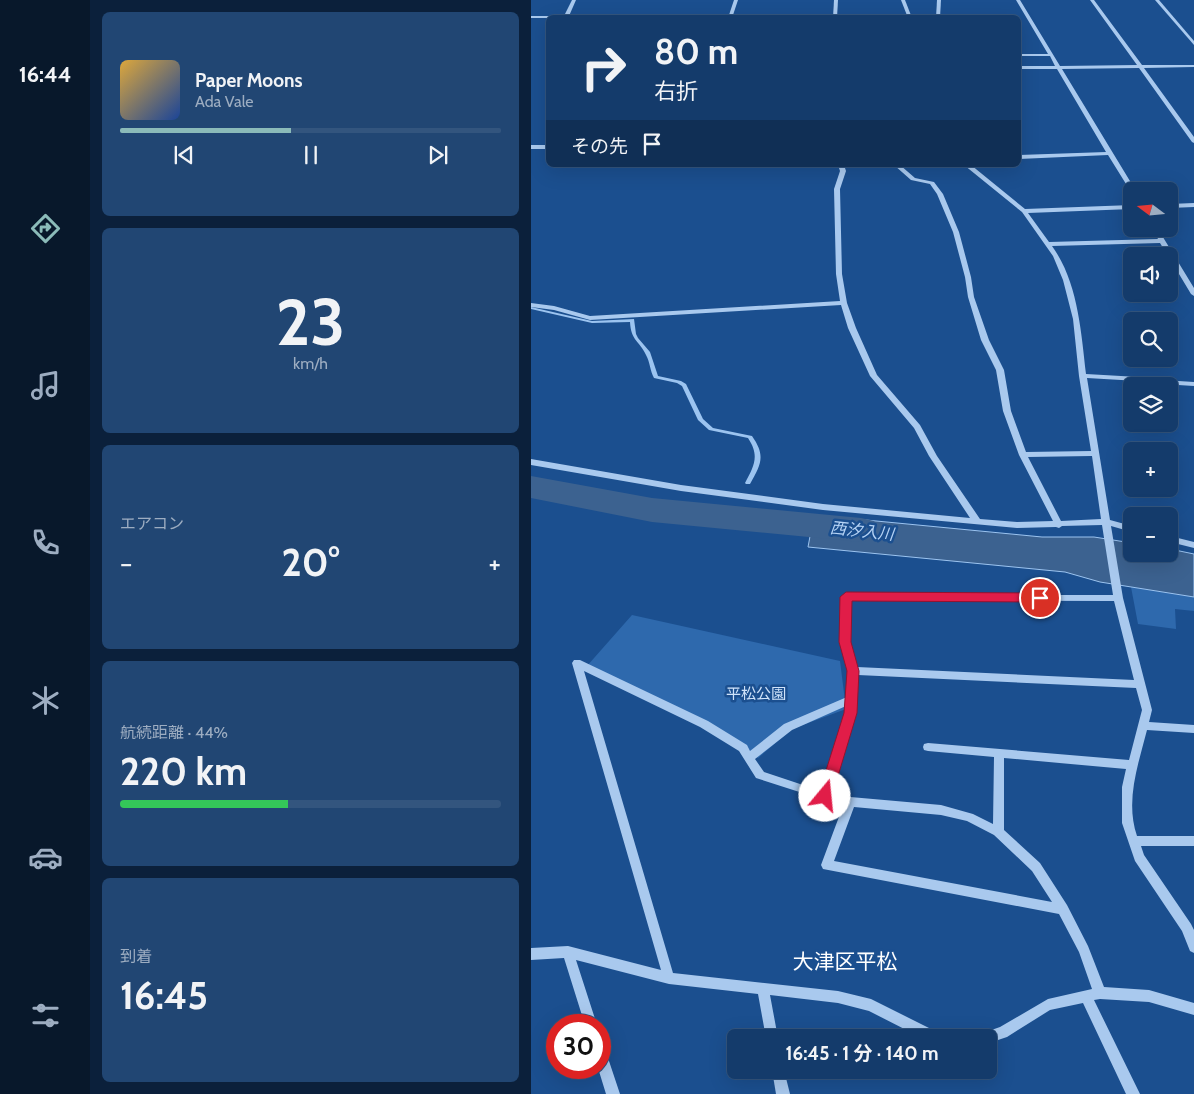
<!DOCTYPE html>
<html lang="ja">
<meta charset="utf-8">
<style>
body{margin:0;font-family:Cabin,"Noto Sans JP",sans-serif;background:#214673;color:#f1f3f6;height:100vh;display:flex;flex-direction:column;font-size:19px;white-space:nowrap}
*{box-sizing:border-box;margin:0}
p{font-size:16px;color:#9dadc1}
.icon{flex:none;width:28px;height:28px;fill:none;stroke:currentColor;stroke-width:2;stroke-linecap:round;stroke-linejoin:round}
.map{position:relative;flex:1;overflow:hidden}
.drawer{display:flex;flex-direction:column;gap:12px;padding:12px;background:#0b203b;width:441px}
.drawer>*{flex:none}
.top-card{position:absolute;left:15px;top:15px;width:475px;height:152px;border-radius:8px;box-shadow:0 5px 20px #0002,0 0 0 1px #33557e;background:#143b6b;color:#f1f3f6;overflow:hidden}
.needle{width:32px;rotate:286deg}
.tools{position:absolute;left:592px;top:182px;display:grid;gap:10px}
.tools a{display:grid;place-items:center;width:55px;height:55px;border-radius:8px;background:#143b6b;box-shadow:0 5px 20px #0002,0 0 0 1px #33557e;font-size:25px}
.speed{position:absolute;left:15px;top:1014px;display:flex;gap:10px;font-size:25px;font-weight:700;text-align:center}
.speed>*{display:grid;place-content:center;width:65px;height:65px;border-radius:50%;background:#143b6b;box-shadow:0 5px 20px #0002,0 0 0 1px #33557e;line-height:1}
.speed .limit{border:8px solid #d22;background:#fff;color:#111}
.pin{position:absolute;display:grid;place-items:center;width:42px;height:42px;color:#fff;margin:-21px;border:2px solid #fff;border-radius:50%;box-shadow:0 1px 5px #0007}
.me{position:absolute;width:55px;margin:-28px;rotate:17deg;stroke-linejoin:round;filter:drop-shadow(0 0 4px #0008)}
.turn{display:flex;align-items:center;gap:18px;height:105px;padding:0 25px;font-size:22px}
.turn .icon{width:65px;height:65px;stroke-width:2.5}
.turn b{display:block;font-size:35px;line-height:42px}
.then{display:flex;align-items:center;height:48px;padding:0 25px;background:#0003;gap:10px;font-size:19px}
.big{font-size:38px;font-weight:700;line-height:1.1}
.drawer .tile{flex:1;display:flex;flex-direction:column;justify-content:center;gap:8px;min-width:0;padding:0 18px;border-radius:8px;background:#214673}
.drawer .dial{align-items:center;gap:0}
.dial b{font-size:65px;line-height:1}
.song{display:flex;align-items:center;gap:15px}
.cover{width:60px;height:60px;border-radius:8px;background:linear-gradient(135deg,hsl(40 70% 55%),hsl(220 70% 35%))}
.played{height:5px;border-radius:2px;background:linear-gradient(90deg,#8bbbb9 45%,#33557e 45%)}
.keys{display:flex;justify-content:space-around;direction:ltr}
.heat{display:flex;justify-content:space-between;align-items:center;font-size:28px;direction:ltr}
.charge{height:8px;border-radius:4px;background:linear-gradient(90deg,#34c759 44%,#33557e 0)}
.trip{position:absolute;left:196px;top:1029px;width:270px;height:50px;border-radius:8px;background:#143b6b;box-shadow:0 5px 20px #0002,0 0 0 1px #33557e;font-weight:700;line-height:50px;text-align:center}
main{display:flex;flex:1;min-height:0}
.tabs{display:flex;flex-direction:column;width:90px;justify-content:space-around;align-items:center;background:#08182b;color:#9dadc1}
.tabs .icon{width:35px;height:35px}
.tabs .current{color:#8bbbb9}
.tabs b{font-size:22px;color:#f1f3f6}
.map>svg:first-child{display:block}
</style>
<main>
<nav class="tabs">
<b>16:44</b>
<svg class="icon current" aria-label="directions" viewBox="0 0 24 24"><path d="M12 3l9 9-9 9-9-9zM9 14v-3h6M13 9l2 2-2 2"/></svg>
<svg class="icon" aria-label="music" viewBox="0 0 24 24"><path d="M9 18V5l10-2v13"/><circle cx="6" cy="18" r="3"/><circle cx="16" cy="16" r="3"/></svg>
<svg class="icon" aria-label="phone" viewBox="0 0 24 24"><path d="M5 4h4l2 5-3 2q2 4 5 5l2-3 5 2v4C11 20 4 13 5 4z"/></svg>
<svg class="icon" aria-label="climate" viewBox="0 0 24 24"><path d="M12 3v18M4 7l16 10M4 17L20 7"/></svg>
<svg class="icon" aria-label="car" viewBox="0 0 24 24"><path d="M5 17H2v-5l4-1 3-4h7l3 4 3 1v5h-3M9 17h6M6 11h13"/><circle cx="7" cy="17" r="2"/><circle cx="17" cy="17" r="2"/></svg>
<svg class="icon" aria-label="filters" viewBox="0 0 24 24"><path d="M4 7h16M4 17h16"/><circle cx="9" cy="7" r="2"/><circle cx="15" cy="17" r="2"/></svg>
</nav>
<section class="drawer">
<div class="tile">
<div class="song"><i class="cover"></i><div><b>Paper Moons</b><p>Ada Vale</p></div></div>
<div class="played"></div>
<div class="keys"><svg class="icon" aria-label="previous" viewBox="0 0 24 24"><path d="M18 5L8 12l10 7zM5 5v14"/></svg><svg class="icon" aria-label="pause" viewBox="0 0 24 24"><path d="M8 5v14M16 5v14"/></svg><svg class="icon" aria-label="next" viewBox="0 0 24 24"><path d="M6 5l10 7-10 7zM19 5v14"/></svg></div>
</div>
<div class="tile dial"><b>23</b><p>km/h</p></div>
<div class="tile"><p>エアコン</p>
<div class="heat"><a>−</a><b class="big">20°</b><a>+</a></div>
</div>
<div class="tile"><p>航続距離 · 44%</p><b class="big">220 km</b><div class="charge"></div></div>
<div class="tile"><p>到着</p><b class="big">16:45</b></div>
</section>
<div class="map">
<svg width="663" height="1094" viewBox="0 0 663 1094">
<rect width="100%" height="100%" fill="#1b4f8f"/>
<g fill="#2e69ad">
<polygon points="600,587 663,597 663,611 644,609 645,629 607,624"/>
<polygon points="101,615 309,661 315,709 261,729 227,758 206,740 56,666"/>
</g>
<polygon fill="#3c6290" stroke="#9cc4f0" points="283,515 511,537 563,537 601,543 601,554 639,554 639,549 663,554 663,597 569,582 534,572 277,547"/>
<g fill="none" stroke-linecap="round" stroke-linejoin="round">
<path fill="#9cc4f0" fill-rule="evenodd" d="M0,307L61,321L103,319L105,334L107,338L119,352L127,376L150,381L155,384L172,419L182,428L221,436C235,456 230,464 219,484H215L214,483C223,466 229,456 217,438L178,430L167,420L151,386L146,383L123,378C119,371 119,362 115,355C108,340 100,341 99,322L61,323L0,309Z"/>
<polygon fill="#3c6290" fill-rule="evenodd" points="0,476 121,498 330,518 343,521 348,530 343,539 330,542 121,522 0,498"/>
<g fill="#a9c9ee" fill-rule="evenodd">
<polygon points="41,0 45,0 38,16 163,18 0,18 0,16 33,16"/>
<polygon points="203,0 207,0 201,18 197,18"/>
<polygon points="303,0 307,0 306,18 302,18"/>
<polygon points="370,0 374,0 381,18 377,18"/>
<polygon points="406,0 410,0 409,18 405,18"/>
<polygon points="485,0 489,0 529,66 606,65 559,0 563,0 611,65 663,65 663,67 613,68 663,137 663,143 661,142 608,68 531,69 605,191 600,192 577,155 488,159 488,155 575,152 526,69 488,69 488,66 524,66 519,56 488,56 488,54 517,54"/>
<polygon points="624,0 628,0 663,41 663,45"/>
<rect x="0" y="145" width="18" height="4"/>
<path d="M307,165H313L315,171L309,189L311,274L316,303L325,328L346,375L389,425L406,456L449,519L486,522L522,521L488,455L472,411L465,370L450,340L437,297L434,277L422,232L406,194L399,184L380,180L363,165H369L384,178L403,182L412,194L428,232L440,277L443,297L458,340L473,370L480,411L495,452L560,451L548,376L542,319L532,280L522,256L491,212L433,165H440L494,209L601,205V209L497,213L518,242L627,239L621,229H627L663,288V296L660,294L639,259V256H637L629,243L521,246C547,282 550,331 555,374L625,378L632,380L663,382V386L631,384L624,382L556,378L579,520L601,526V532L580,526L592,598L621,710L618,722L663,725V733L616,730C607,765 594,801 606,836H663V846H610L613,855L660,924L663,930V953L659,951L651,931L604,861L591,823V787L595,769L473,758V830L509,863L536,905L557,946L573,987L618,990L663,1003V1015L618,1002L569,999L563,1000L609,1094H595L552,1003L519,1010L476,1037L458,1043V1038H447L449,1034L469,1027L517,999L561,989L548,952L528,914L292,869L290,865L312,806L225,778L208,751L169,727L53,671L142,973L307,991L340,999L398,1028L419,1034L421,1038H391L338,1011L307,1003L239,995L247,1038H235L227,994L138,984L45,960L66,1025H54L33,958L0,960V948L37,946L130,970L41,663L43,660H49L177,721L216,745L219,751L253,724L316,697L317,671L309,642L310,597L312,595H582L571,525L531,526L528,528L525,527L486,528L292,510L150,491L0,465V459L150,485L292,504L439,518L398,456L383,428L339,376L317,328L310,305L59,320L23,310L0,307V303L23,306L59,316L309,301L305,274L303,189L309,171ZM561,456L570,519L530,521L497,457ZM320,600L583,601L603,680L326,667L319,642ZM327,675L605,688L611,710L598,760L397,743L393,744L392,747L393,750L397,751L463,757L462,824L442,814L410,805L308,796L300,794L325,713ZM315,706V713L290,791L233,772L224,759L261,730ZM323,807L410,815L436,821L463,835L501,871L521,902L303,861Z"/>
<polygon points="338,165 347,165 344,167"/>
<polygon points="663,203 663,207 639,208 639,204"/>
<polygon points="639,536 663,542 663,548 639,542"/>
<polygon points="69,1046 73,1048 75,1052 89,1094 75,1094 67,1068 69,1068"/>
<polygon points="241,1070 253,1070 259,1094 245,1094"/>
</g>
</g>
<polygon fill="#e11d48" stroke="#92132f" points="315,592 509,593 515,598 509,602 321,601 320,642 328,671 326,713 301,796 299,800 294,802 289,800 287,796 313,713 316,671 308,642 309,597"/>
<g text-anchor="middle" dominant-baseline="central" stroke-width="5" stroke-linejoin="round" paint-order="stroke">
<g font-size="15" fill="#cfe3fa" stroke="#1b4f8f">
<text x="225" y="694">平松公園</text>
</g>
<g font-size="16" font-style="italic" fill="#b5d3f5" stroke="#1b4f8f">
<text transform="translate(331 531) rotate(6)">西汐入川</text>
</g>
<g font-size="21" fill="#fff" stroke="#1b4f8f">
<text x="314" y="961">大津区平松</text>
</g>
</g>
</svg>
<div class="tools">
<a><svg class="needle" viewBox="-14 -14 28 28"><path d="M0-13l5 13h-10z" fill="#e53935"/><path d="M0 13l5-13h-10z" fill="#9dadc1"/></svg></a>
<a><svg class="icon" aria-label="sound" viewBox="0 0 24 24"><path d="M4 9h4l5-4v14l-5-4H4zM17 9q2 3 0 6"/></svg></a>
<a><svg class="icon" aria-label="search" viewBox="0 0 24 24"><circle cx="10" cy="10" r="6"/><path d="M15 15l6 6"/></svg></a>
<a><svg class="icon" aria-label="layers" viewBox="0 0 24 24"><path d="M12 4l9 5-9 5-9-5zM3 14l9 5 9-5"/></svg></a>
<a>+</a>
<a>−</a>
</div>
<div class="speed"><div class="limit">30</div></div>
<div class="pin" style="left:509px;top:598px;background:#d93025"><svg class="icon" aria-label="arrive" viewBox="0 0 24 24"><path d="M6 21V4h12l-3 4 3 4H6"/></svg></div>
<svg class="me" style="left:294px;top:796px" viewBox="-20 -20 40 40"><circle r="19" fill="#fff"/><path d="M0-13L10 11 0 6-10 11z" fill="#e11d48"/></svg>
<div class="trip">16:45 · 1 分 · 140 m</div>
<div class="top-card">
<div class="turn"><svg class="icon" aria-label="right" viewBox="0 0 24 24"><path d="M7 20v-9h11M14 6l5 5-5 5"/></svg><div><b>80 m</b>右折</div></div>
<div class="then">その先<svg class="icon" aria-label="arrive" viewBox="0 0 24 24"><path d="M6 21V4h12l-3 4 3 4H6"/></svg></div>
</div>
</div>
</main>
